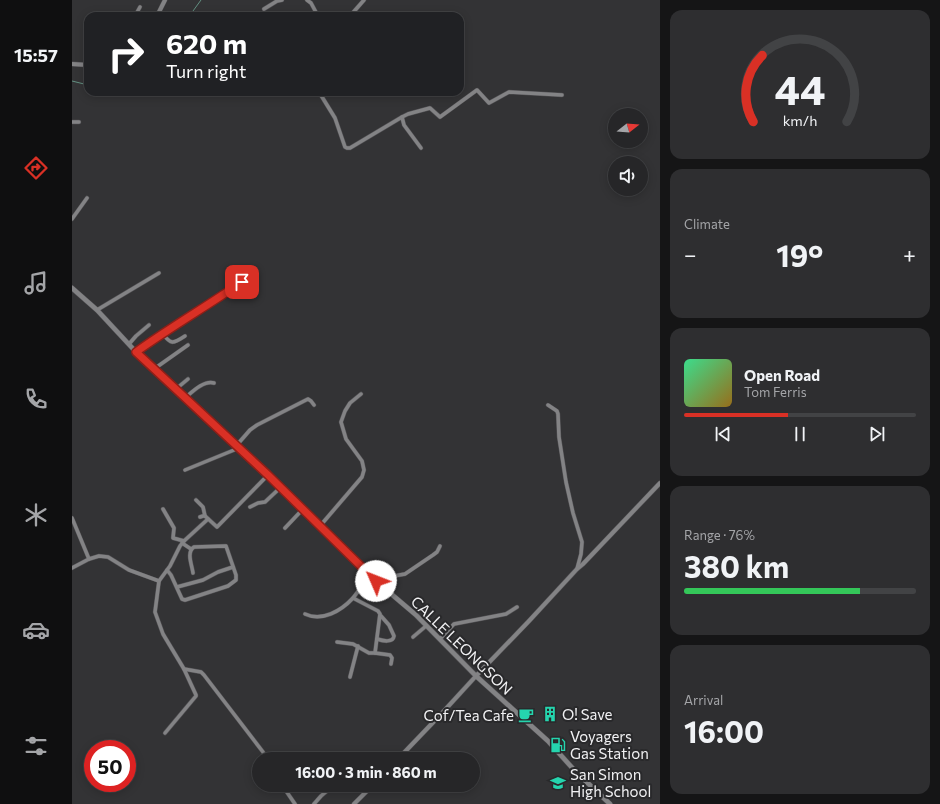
<!DOCTYPE html>
<meta charset="utf-8">
<style>
body{margin:0;font-family:Commissioner,sans-serif;background:#2e2e30;color:#f1f3f6;height:100vh;display:flex;flex-direction:column;font-size:15px;white-space:nowrap}
*{box-sizing:border-box;margin:0}
p{font-size:13px;color:#a4a5a8}
.icon{flex:none;width:22px;height:22px;fill:none;stroke:currentColor;stroke-width:2;stroke-linecap:round;stroke-linejoin:round}
.map{position:relative;flex:1;overflow:hidden}
.details{display:flex;flex-direction:column;gap:10px;padding:10px;background:#151516;width:280px}
.details>*{flex:none}
.top-card{position:absolute;left:12px;top:12px;width:380px;height:84px;border-radius:12px;box-shadow:0 2px 10px #0003,0 0 0 1px #424345;background:#202124;color:#fff;overflow:hidden}
.needle{width:26px;rotate:73deg}
.fabs{position:absolute;left:536px;top:108px;display:grid;gap:8px}
.fabs a{display:grid;place-items:center;width:40px;height:40px;border-radius:50%;background:#262628;box-shadow:0 2px 10px #0003,0 0 0 1px #424345;font-size:20px}
.speed{position:absolute;left:12px;top:740px;display:flex;gap:8px;font-size:20px;font-weight:700;text-align:center}
.speed>*{display:grid;place-content:center;width:52px;height:52px;border-radius:50%;background:#262628;box-shadow:0 2px 10px #0003,0 0 0 1px #424345;line-height:1}
.speed .limit{border:6px solid #d22;background:#fff;color:#111}
.pin{position:absolute;display:grid;place-items:center;width:34px;height:34px;color:#fff;margin:-17px;border-radius:8px;box-shadow:0 2px 6px #0006}
.me{position:absolute;width:44px;margin:-22px;rotate:314deg;stroke-linejoin:round;filter:drop-shadow(0 0 3px #0008)}
.turn{display:flex;align-items:center;gap:14px;height:84px;padding:0 16px;font-size:18px}
.turn .icon{width:52px;height:52px;stroke-width:2.5}
.turn b{display:block;font-size:28px;line-height:34px}
.big{font-size:30px;font-weight:700;line-height:1.1}
.details .card{flex:1;display:flex;flex-direction:column;justify-content:center;gap:6px;min-width:0;padding:0 14px;border-radius:12px;background:#2e2e30}
.details .dial{align-items:center;gap:0}
.dial svg{height:104px;overflow:visible;fill:none;stroke:#424345;stroke-width:7;stroke-linecap:round;text-anchor:middle}
.dial text{fill:#f1f3f6;stroke:none}
.song{display:flex;align-items:center;gap:12px}
.cover{width:48px;height:48px;border-radius:6px;background:linear-gradient(135deg,hsl(150 70% 55%),hsl(40 70% 35%))}
.played{height:4px;border-radius:2px;background:linear-gradient(90deg,#d93025 45%,#424345 45%)}
.keys{display:flex;justify-content:space-around;direction:ltr}
.heat{display:flex;justify-content:space-between;align-items:center;font-size:22px;direction:ltr}
.charge{height:6px;border-radius:3px;background:linear-gradient(90deg,#34c759 76%,#424345 0)}
.trip{position:absolute;left:180px;top:752px;width:228px;height:40px;border-radius:20px;background:#262628;box-shadow:0 2px 10px #0003,0 0 0 1px #424345;font-weight:700;line-height:40px;text-align:center}
main{display:flex;flex:1;min-height:0}
.tabs{display:flex;flex-direction:column;width:72px;justify-content:space-around;align-items:center;background:#0f0f10;color:#a4a5a8}
.tabs .icon{width:28px;height:28px}
.tabs .on{color:#d93025}
.tabs b{font-size:18px;color:#f1f3f6}
.map>svg:first-child{display:block}
</style>
<main>
<nav class="tabs">
<b>15:57</b>
<svg class="icon on" aria-label="directions" viewBox="0 0 24 24"><path d="M12 3l9 9-9 9-9-9zM9 14v-3h6M13 9l2 2-2 2"/></svg>
<svg class="icon" aria-label="music" viewBox="0 0 24 24"><path d="M9 18V5l10-2v13"/><circle cx="6" cy="18" r="3"/><circle cx="16" cy="16" r="3"/></svg>
<svg class="icon" aria-label="phone" viewBox="0 0 24 24"><path d="M5 4h4l2 5-3 2q2 4 5 5l2-3 5 2v4C11 20 4 13 5 4z"/></svg>
<svg class="icon" aria-label="climate" viewBox="0 0 24 24"><path d="M12 3v18M4 7l16 10M4 17L20 7"/></svg>
<svg class="icon" aria-label="car" viewBox="0 0 24 24"><path d="M5 17H2v-5l4-1 3-4h7l3 4 3 1v5h-3M9 17h6M6 11h13"/><circle cx="7" cy="17" r="2"/><circle cx="17" cy="17" r="2"/></svg>
<svg class="icon" aria-label="filters" viewBox="0 0 24 24"><path d="M4 7h16M4 17h16"/><circle cx="9" cy="7" r="2"/><circle cx="15" cy="17" r="2"/></svg>
</nav>
<div class="map">
<svg width="588" height="804" viewBox="0 0 588 804">
<rect width="100%" height="100%" fill="#333335"/>
<g fill="none" stroke-linecap="round" stroke-linejoin="round">
<g stroke="#639182" stroke-width="1">
<polyline points="120,16 121,11 129,0"/>
<polyline points="0,81 16,85"/>
</g>
<g stroke="#535255" stroke-width="4.5">
<g id="minor">
<polyline points="235,0 239,3 246,16"/>
<polyline points="192,9 205,1 210,0"/>
<polyline points="63,16 68,7"/>
<polyline points="278,16 292,0"/>
<polyline points="247,92 263,118 273,147 275,148 278,148 330,117 332,125 349,148"/>
<polyline points="330,117 336,114 358,108 368,117 405,90 417,103 437,92 490,95"/>
<polyline points="0,122 7,122"/>
<polyline points="0,219 15,198"/>
<polyline points="25,310 87,273"/>
<path d="M90,333C99,345 101,344 113,336"/>
<polyline points="57,344 64,336 77,325"/>
<path d="M64,352C102,325 142,301 181,275"/>
<polyline points="82,369 116,345"/>
<polyline points="104,389 116,379"/>
<path d="M113,398C120,392 132,380 142,383"/>
<polyline points="476,405 485,411 486,414 487,437 494,482 501,513 510,542 509,554 505,569"/>
<polyline points="164,446 178,430 185,425 236,399 239,401 242,405"/>
<polyline points="113,470 167,448"/>
<polyline points="124,500 131,507 133,516"/>
<polyline points="178,507 186,503 193,502 209,487"/>
<polyline points="91,509 102,528 101,538 112,541"/>
<polyline points="128,517 131,516 133,516 145,527 196,475"/>
<polyline points="0,518 17,559 0,568"/>
<polyline points="248,526 290,477 292,470 290,461 274,439 269,422 273,411 278,403 289,394"/>
<polyline points="213,528 231,509"/>
<polyline points="110,543 119,549"/>
<polyline points="17,559 27,556 36,557 57,570 87,581"/>
<path d="M95,570L99,575L110,599L113,600L156,586L164,580V575L154,546L122,547C114,552 120,565 121,573"/>
<polyline points="105,587 131,580 146,572 161,567"/>
<polyline points="311,587 318,578 322,576 333,574 361,555 365,552 368,546"/>
<path d="M233,614C250,622 269,611 281,598C287,591 292,582 298,574"/>
<polyline points="341,637 354,626"/>
<path d="M305,639C311,641 321,643 322,636L317,625L309,616"/>
<polyline points="368,639 382,624 434,614 445,607"/>
<polyline points="265,642 281,644 297,653 303,653 308,614 306,611 281,598"/>
<polyline points="303,653 318,655 320,658 319,664"/>
<polyline points="112,669 129,672 132,675 191,752 195,759"/>
<polyline points="278,677 286,646"/>
<polyline points="93,733 124,696 124,695 112,669 91,634 83,612 87,581 98,566 108,546 112,541 136,519"/>
<polyline points="210,785 223,804"/>
<polyline points="242,804 249,796 262,785"/>
</g>
</g>
<g stroke="#535255" stroke-width="5">
<g id="tertiary">
<polyline points="85,16 93,0"/>
<polyline points="0,64 16,65"/>
<polyline points="326,759 371,712 404,676 457,621 505,569 511,564 588,483"/>
<polyline points="282,804 301,785"/>
</g>
</g>
<g stroke="#535255" stroke-width="5.5">
<polyline id="secondary" points="0,288 25,310 64,352 209,487 311,587 344,615 404,676 476,741 504,772 538,804"/>
</g>
<use href="#minor" stroke="#838385" stroke-width="3.5"/>
<use href="#tertiary" stroke="#838385" stroke-width="4"/>
<use href="#secondary" stroke="#838385" stroke-width="4.5"/>
</g>
<g fill="none" stroke-linecap="round" stroke-linejoin="round">
<g stroke="#8d1f18" stroke-width="10">
<path id="route" d="M170,282C135,306 99,327 64,352L196,475L304,581"/>
</g>
<use href="#route" stroke="#d93025" stroke-width="7"/>
</g>
<defs>
<g id="building-bare" transform="scale(1.2)"><path d="M-4-6H4V6H1V3H-1V6H-4ZM-2.5-4.3h1.7v1.8h-1.7ZM.8-4.3h1.7v1.8H.8ZM-2.5-1h1.7V.8h-1.7ZM.8-1h1.7V.8H.8Z" fill="#25d5ae" stroke="#29292b" stroke-width="2.5" paint-order="stroke"/></g>
<g id="cafe-bare" transform="scale(1.2)"><path d="M-5.5-4.5H6V0H3Q3 3.5 0 3.5H-2.5Q-5.5 3.5-5.5 0ZM3-3.2v2h1.7v-2ZM-6 4.5H4V6H-6Z" fill="#25d5ae" stroke="#29292b" stroke-width="2.5" paint-order="stroke"/></g>
<g id="fuel-bare" transform="scale(1.2)"><path d="M-5.5-6h7V0h2V4h1.3V-2.5L3-4.5l.8-.8L6-3V5H2.5V1h-1V6h-7ZM-4.2-4.7v3.2H.2V-4.7Z" fill="#25d5ae" stroke="#29292b" stroke-width="2.5" paint-order="stroke"/></g>
<g id="school-bare" transform="scale(1.2)"><path d="M0-5L7-2L0 1L-7-2ZM-4 1L0 2.5L4 1V4Q0 6-4 4Z" fill="#25d5ae" stroke="#29292b" stroke-width="2.5" paint-order="stroke"/></g>
</defs>
<g fill-rule="evenodd">
<use href="#building-bare" x="478" y="714"/>
<use href="#cafe-bare" x="454" y="715"/>
<use href="#fuel-bare" x="486" y="745"/>
<use href="#school-bare" x="486" y="783"/>
</g>
<g text-anchor="middle" dominant-baseline="central" stroke-width="4" stroke-linejoin="round" paint-order="stroke">
<g font-size="15" fill="#f1f1f3" stroke="#29292b">
<text transform="translate(390 645) rotate(44)">CALLE LEONGSON</text>
</g>
<g font-size="15" fill="#f1f1f3" stroke="#29292b" text-anchor="start">
<text x="490" y="714">O! Save</text>
<text x="442" y="715" text-anchor="end">Cof/Tea Cafe</text>
<text x="498" y="736">Voyagers<tspan x="498" dy="17">Gas Station</tspan></text>
<text x="498" y="774">San Simon<tspan x="498" dy="17">High School</tspan></text>
</g>
</g>
</svg>
<div class="fabs">
<a><svg class="needle" viewBox="-14 -14 28 28"><path d="M0-13l5 13h-10z" fill="#e53935"/><path d="M0 13l5-13h-10z" fill="#a4a5a8"/></svg></a>
<a><svg class="icon" aria-label="sound" viewBox="0 0 24 24"><path d="M4 9h4l5-4v14l-5-4H4zM17 9q2 3 0 6"/></svg></a>
</div>
<div class="speed"><div class="limit">50</div></div>
<div class="pin" style="left:170px;top:282px;background:#d93025"><svg class="icon" aria-label="arrive" viewBox="0 0 24 24"><path d="M6 21V4h12l-3 4 3 4H6"/></svg></div>
<svg class="me" style="left:304px;top:581px" viewBox="-20 -20 40 40"><circle r="19" fill="#fff"/><path d="M0-13L10 11 0 6-10 11z" fill="#d93025"/></svg>
<div class="trip">16:00 · 3 min · 860 m</div>
<div class="top-card">
<div class="turn"><svg class="icon" aria-label="right" viewBox="0 0 24 24"><path d="M7 20v-9h11M14 6l5 5-5 5"/></svg><div><b>620 m</b>Turn right</div></div>
</div>
</div>
<section class="details">
<div class="card dial"><svg viewBox="0 0 100 80">
<path d="M14 69A42 42 0 1 1 86 69"/>
<path d="M14 69A42 42 0 0 1 21 18" stroke="#d93025"/>
<text x="50" y="56" font-size="32" font-weight="700">44</text>
<text x="50" y="72" font-size="11">km/h</text>
</svg></div>
<div class="card"><p>Climate</p>
<div class="heat"><a>−</a><b class="big">19°</b><a>+</a></div>
</div>
<div class="card">
<div class="song"><i class="cover"></i><div><b>Open Road</b><p>Tom Ferris</p></div></div>
<div class="played"></div>
<div class="keys"><svg class="icon" aria-label="previous" viewBox="0 0 24 24"><path d="M18 5L8 12l10 7zM5 5v14"/></svg><svg class="icon" aria-label="pause" viewBox="0 0 24 24"><path d="M8 5v14M16 5v14"/></svg><svg class="icon" aria-label="next" viewBox="0 0 24 24"><path d="M6 5l10 7-10 7zM19 5v14"/></svg></div>
</div>
<div class="card"><p>Range · 76%</p><b class="big">380 km</b><div class="charge"></div></div>
<div class="card"><p>Arrival</p><b class="big">16:00</b></div>
</section>
</main>
